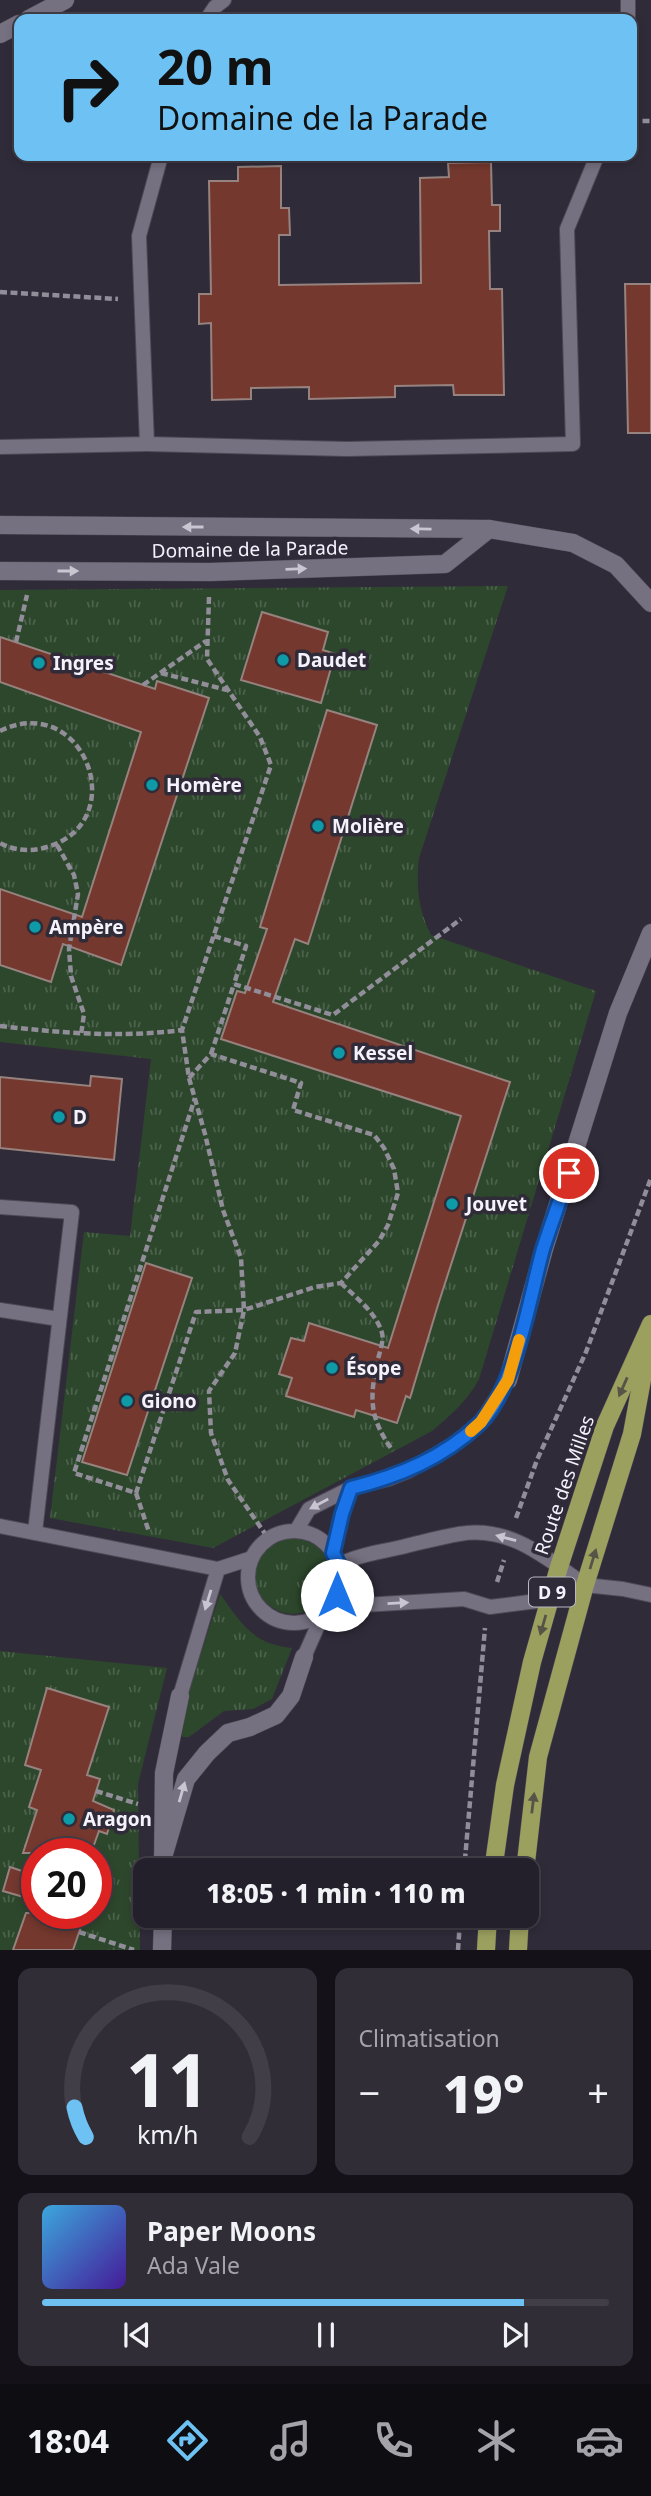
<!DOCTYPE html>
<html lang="fr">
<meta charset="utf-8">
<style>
body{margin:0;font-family:"Noto Sans",sans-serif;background:#302d37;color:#f1f3f6;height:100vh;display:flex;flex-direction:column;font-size:26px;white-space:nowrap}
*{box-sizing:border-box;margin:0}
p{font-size:23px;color:#a3a3a9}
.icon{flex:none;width:38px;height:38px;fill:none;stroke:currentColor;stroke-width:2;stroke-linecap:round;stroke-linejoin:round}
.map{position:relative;height:1950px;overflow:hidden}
.details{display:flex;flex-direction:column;gap:18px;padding:18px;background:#141218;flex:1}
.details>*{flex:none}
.guide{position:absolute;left:14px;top:14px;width:623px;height:147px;border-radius:14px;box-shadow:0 4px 10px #0003,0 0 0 2px #413e47;background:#6dc2f3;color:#111;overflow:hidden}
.speed{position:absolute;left:21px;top:1838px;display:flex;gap:14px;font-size:35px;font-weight:700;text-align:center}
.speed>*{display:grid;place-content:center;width:91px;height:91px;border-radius:50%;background:#24202b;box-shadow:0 4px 10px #0003,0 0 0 2px #413e47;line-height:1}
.speed .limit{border:10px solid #d22;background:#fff;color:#111}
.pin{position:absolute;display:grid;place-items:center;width:60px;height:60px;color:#fff;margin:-30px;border:4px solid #fff;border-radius:50%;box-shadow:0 2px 7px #0007}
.me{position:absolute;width:77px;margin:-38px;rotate:0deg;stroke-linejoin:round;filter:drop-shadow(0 0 5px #0008)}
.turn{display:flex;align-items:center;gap:24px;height:147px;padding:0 28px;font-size:32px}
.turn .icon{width:91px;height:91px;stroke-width:2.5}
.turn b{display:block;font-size:49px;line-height:60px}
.big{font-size:52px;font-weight:800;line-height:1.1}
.details .tile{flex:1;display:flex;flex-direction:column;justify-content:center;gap:10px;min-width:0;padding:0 24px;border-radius:14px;background:#302d37}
.details .dial{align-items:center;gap:0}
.dial svg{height:182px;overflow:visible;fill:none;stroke:#413e47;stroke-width:7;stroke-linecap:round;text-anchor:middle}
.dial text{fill:#f1f3f6;stroke:none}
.song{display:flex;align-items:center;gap:21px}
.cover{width:84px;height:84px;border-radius:10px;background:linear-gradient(135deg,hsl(200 70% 55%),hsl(260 70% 35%))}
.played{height:7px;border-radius:4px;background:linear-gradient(90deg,#6dc2f3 85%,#413e47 85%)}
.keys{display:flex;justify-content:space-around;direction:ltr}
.heat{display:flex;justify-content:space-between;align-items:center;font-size:38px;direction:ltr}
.details .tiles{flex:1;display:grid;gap:18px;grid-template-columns:1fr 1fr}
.tile:last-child{grid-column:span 2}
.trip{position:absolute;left:133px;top:1858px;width:406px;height:70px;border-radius:14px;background:#24202b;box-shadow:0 4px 10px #0003,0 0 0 2px #413e47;font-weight:800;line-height:70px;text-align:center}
.dock{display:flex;height:112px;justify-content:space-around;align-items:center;background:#0e0d11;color:#a3a3a9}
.dock .icon{width:49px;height:49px}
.dock .current{color:#6dc2f3}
.dock b{font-size:32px;color:#f1f3f6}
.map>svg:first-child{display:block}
</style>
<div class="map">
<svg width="651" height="1950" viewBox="0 0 651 1950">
<defs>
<pattern id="grass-tufts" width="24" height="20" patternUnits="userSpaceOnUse" patternTransform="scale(1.75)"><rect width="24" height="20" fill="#2d472c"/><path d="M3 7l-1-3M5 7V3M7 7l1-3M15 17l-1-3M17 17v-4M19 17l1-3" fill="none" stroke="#4c624c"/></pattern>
</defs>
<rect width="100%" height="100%" fill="#302b39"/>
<g fill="url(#grass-tufts)" fill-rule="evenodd">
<path d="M508,586L419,858C416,887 418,909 431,935L596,991L479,1379C467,1401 451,1415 432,1431L213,1548L50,1518L84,1232L130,1236L151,1059L0,1042V590Z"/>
<circle cx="293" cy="1576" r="38"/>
<path d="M220,1594C243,1625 251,1643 292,1648L272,1699L253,1709L224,1711L189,1737H183L177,1729Z"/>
<path d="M0,1651L167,1668L138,1784L140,1950H0ZM37,1853H96V1913H37Z"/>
</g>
<g fill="#74382e" stroke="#96827e" stroke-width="2">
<polygon points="491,162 492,205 500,205 500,231 489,231 490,289 502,289 504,395 454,395 453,385 395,386 395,397 309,399 309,387 251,388 251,399 212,400 211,323 199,324 199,294 211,294 209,181 238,181 238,167 281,166 281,208 289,208 290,235 279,235 279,285 421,283 420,178 449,177 448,163"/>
<polygon points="625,284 651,284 651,433 628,433"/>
<polygon points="262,612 328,632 323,650 335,654 321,703 241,680"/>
<polygon points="0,637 155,689 157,681 209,698 121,965 63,944 51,982 0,965 0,889 82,917 141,732 0,682"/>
<polygon points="327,710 377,725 308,944 295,939 273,1002 510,1082 438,1305 410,1398 406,1396 397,1423 356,1410 354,1417 286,1396 292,1378 279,1374 291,1338 304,1341 309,1323 388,1348 461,1116 221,1039 237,991 245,993 267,929 260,927"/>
<polygon points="91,1076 122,1079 114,1160 0,1148 0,1077 90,1086"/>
<polygon points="146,1263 192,1278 127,1475 82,1462"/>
<polygon points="47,1688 109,1707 87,1775 100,1779 93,1801 114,1810 107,1834 99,1831 91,1853 23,1853 37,1810 29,1807 41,1770 25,1765"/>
<polygon points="10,1867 37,1876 37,1901 3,1891"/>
<polygon points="26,1913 68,1913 84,1918 73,1950 13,1950"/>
</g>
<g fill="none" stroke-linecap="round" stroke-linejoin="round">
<g stroke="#4d4955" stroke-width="16">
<g id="lane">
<polyline points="207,19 215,7 224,0"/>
<polyline points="628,19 628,0"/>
<polyline points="147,444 347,449 573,444 567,229 597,156"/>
<polyline points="0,447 147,444 139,236 161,156"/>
<polyline points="0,1207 72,1212 35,1532"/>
<polyline points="0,1310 59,1319"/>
<polyline points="0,1526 218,1569"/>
<circle cx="294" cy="1577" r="46"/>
<polyline points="296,1531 309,1509 351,1488 388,1479 408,1471 454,1444 481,1422 508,1380"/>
<polyline points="333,1553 342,1514 351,1488"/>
<path d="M339,1565C359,1554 383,1552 406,1546C423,1542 441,1537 459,1534C510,1525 546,1558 585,1585"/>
<polyline points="330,1607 464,1599 490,1607 537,1601 552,1594 585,1585 623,1589 651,1595"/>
<polyline points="304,1657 323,1614"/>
<polyline points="180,1696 218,1569 252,1558"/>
</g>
</g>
<g stroke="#4d4955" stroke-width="19">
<g id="street">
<polyline points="29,19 65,0"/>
<polyline points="0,34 19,24"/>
<polyline points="0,525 489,529 573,543 616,565 651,603"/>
<polyline points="0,571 210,572 445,564 489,529"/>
<polyline points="508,1380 544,1249 618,1013 651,933"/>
<polyline points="163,1857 186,1779 207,1753 228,1733 250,1727 276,1715 291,1696 304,1657"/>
<polyline points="163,1871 164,1773 180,1696"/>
<polyline points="162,1950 163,1916"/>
</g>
</g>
<g stroke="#4d4955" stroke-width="19">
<g id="primary">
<polyline points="493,1871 505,1785 532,1662 559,1567 605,1426 651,1324"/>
<polyline points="525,1871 538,1757 585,1585 632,1434 648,1347"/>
<polyline points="486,1950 488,1916"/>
<polyline points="518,1950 520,1916"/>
</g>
</g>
<g stroke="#918d99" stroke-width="4.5" stroke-dasharray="7 3.5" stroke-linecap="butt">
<polyline points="632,121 651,121"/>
<polyline points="0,292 118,299"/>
<polyline points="209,597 207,659 260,737 271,765 182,1030 189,1078 205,1134 223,1210 241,1258 244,1310 235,1353 209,1391 211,1433 228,1480 268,1538"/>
<polyline points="16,642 27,595"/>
<polyline points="161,673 227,690"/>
<polyline points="143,685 206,641"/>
<path d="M0,731C84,690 133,822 47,847C31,852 15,851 0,843"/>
<polyline points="57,845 74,875 78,894 69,949 71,976 84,1014 81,1035"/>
<polyline points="214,936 246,946 234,984 333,1015 461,919"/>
<path d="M0,1026C62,1033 120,1038 182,1030"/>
<polyline points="211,1054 234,984"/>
<polyline points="189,1078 211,1054 301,1083 293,1110 374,1135 384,1148 394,1169 398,1193 388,1225 379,1241 341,1283 315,1287 244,1310 196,1312 136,1493 74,1473 195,1098"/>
<path d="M341,1283C355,1297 376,1312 382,1333C384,1340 380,1351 378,1359C369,1398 369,1418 393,1451"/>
<polyline points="136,1493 149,1532"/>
<polyline points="516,1518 537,1460 586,1352 651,1178"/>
<polyline points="497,1582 504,1560"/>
<polyline points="96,1791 138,1804"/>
<polyline points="464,1871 485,1628"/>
<polyline points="79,1932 134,1950"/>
<polyline points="458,1950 460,1921"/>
</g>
<use href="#lane" stroke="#767181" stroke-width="14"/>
<use href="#street" stroke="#767181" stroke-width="18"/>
<use href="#primary" stroke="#9ca05e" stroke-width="18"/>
</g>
<defs><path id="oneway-solid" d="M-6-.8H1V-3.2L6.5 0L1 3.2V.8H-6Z" transform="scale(1.75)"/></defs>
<g fill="#c9c5d1">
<use href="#oneway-solid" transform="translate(193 527) rotate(-180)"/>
<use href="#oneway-solid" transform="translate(421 529) rotate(-179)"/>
<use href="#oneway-solid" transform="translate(296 569) rotate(-2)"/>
<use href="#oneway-solid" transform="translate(68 571)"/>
<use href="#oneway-solid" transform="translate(319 1504) rotate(152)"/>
<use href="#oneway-solid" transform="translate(506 1538) rotate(-165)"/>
<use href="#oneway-solid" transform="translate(208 1600) rotate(107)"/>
<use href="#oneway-solid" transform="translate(398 1603) rotate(-3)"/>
<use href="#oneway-solid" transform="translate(182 1792) rotate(-74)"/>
</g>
<g fill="#565446">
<use href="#oneway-solid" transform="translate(623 1387) rotate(114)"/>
<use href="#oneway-solid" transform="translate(593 1559) rotate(-73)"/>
<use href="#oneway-solid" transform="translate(543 1625) rotate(106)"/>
<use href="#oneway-solid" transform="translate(533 1803) rotate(-83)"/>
</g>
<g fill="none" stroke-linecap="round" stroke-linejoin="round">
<g stroke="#114b97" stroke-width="18">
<path id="route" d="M337,1595L340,1580L339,1565L333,1553L342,1514L351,1488C399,1476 443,1458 479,1424C516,1388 529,1299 543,1249C551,1224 561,1198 569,1173"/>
</g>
<use href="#route" stroke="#1a73e8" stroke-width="12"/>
<polyline stroke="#f59e0b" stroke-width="12" points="471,1431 481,1422 508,1380 519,1340"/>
</g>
<g fill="#0f9aa8" stroke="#302b39" stroke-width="2.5">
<circle cx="283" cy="660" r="7"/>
<circle cx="39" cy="663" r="7"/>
<circle cx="152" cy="785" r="7"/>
<circle cx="318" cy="826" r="7"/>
<circle cx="35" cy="927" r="7"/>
<circle cx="339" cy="1053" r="7"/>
<circle cx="59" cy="1117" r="7"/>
<circle cx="452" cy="1204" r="7"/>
<circle cx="332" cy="1368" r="7"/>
<circle cx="127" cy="1401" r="7"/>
<circle cx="69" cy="1819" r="7"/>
</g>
<g text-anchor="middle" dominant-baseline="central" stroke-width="7" stroke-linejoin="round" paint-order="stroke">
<rect fill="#302b39" stroke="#bab6c2" stroke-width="2" x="529" y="1577.5" width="46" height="29" rx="5"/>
<g font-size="18" font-weight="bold" fill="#f5f2fc">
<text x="552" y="1592">D 9</text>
</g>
<g font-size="19" fill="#f5f2fc" stroke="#302b39">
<text transform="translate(250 549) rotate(-1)">Domaine de la Parade</text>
<text transform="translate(564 1485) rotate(-71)">Route des Milles</text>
</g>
<g font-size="19" font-weight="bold" fill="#f5f2fc" stroke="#302b39" text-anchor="start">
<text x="297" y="660">Daudet</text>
<text x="53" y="663">Ingres</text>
<text x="166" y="785">Homère</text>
<text x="332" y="826">Molière</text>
<text x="49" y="927">Ampère</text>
<text x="353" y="1053">Kessel</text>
<text x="73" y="1117">D</text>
<text x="466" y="1204">Jouvet</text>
<text x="346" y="1368">Ésope</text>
<text x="141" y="1401">Giono</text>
<text x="83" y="1819">Aragon</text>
</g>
</g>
</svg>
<div class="speed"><div class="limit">20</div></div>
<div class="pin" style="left:569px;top:1173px;background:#d93025"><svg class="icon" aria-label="arrive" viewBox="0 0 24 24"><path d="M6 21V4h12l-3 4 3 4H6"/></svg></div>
<svg class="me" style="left:337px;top:1595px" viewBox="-20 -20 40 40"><circle r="19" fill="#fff"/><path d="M0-13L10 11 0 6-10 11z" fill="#1a73e8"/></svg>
<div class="trip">18:05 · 1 min · 110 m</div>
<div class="guide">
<div class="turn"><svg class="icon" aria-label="right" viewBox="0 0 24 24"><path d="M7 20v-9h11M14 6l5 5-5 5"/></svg><div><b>20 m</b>Domaine de la Parade</div></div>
</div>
</div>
<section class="details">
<div class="tiles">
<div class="tile dial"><svg viewBox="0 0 100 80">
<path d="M14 69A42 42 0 1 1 86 69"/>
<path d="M14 69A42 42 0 0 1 9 56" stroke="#6dc2f3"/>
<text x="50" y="56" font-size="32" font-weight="700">11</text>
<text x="50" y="72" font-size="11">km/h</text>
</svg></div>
<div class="tile"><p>Climatisation</p>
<div class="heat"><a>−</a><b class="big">19°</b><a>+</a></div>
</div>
<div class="tile">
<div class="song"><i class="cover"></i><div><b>Paper Moons</b><p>Ada Vale</p></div></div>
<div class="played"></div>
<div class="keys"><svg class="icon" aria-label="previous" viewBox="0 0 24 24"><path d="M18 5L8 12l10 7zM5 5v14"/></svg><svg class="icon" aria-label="pause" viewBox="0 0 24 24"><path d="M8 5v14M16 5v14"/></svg><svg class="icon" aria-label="next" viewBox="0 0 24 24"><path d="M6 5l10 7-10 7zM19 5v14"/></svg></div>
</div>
</div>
</section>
<nav class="dock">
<b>18:04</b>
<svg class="icon current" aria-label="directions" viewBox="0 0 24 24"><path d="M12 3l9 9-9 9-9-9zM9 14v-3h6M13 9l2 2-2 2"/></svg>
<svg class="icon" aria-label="music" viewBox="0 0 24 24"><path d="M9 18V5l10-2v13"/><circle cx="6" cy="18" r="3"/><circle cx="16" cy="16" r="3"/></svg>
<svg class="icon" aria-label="phone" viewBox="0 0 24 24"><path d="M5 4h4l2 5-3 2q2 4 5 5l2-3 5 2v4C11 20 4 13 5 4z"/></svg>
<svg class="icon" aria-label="climate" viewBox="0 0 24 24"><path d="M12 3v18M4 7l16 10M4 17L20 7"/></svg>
<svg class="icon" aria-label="car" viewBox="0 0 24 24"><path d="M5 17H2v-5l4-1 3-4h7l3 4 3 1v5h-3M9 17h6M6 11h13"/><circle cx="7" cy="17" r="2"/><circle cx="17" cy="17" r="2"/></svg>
</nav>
